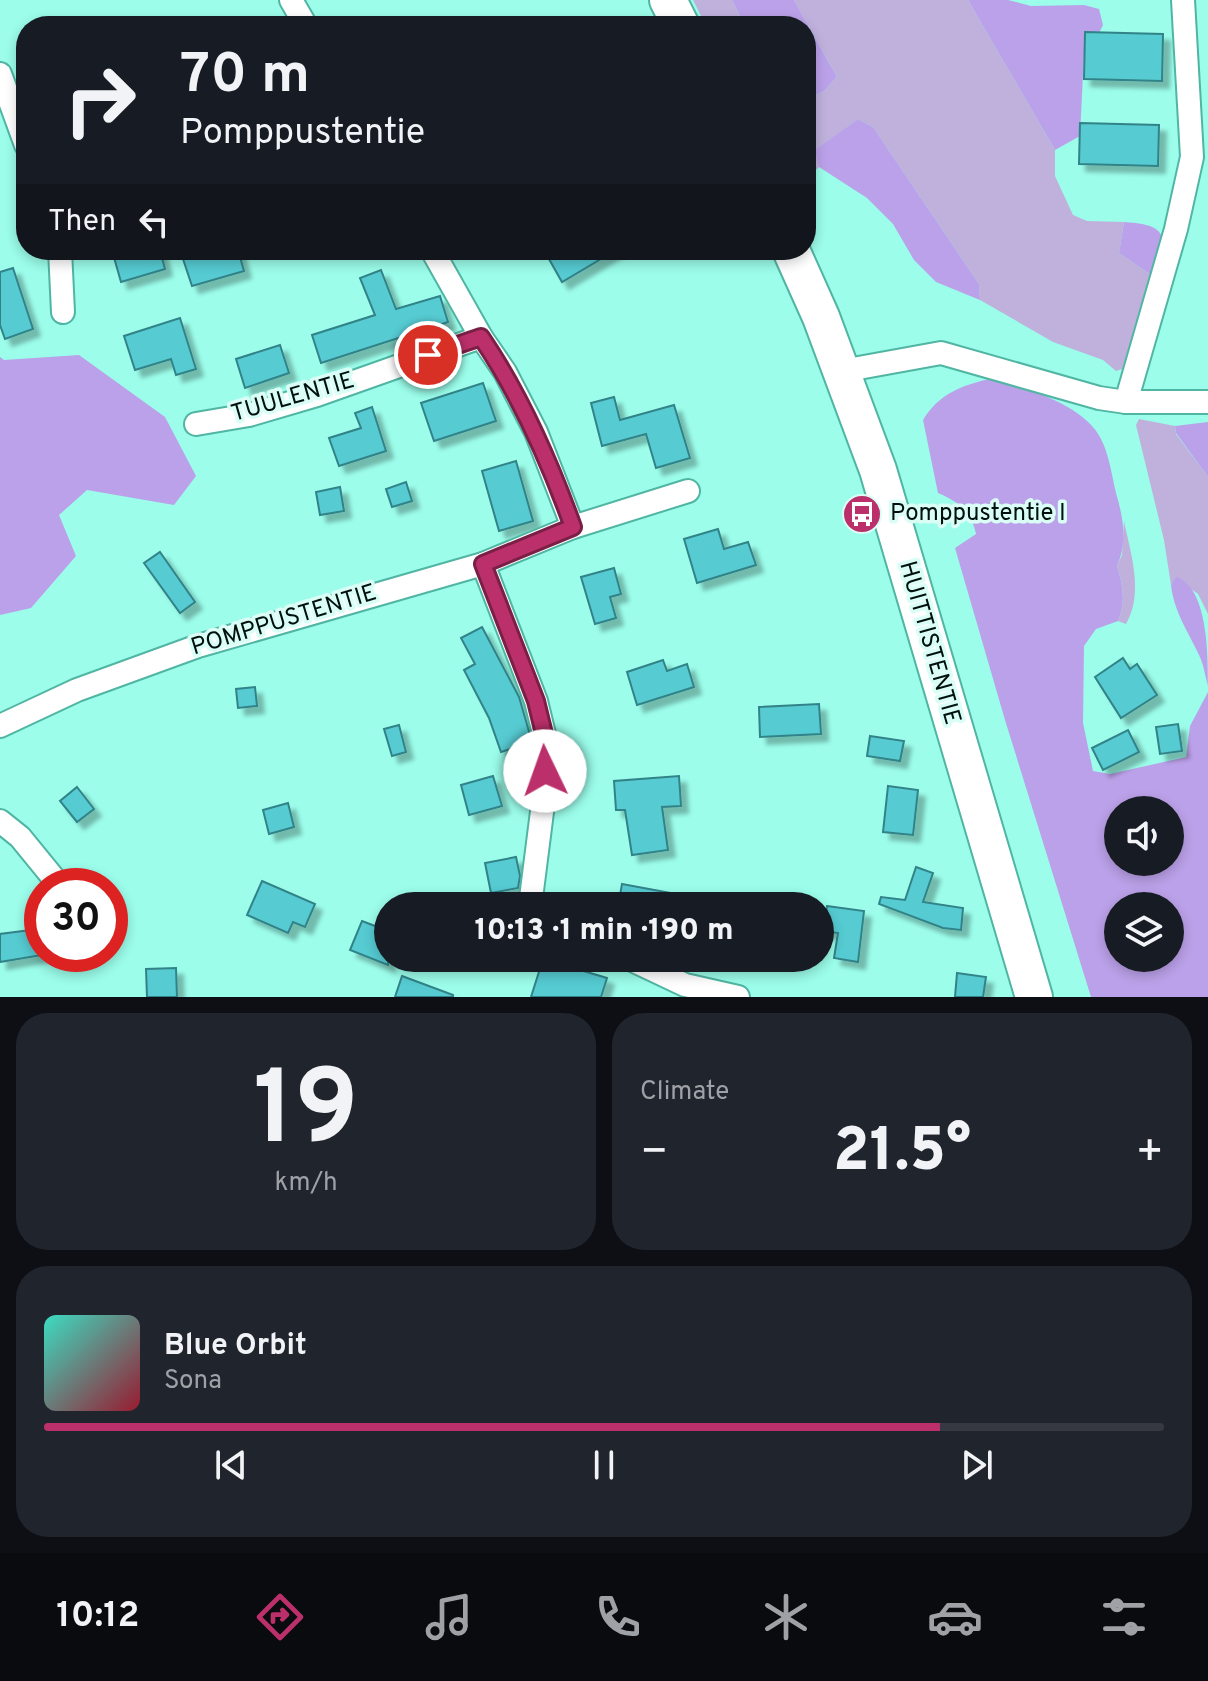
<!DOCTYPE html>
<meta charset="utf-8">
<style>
body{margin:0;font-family:Overpass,sans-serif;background:#20242c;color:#f1f3f6;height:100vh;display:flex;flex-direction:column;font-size:30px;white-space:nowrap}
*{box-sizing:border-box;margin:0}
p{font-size:26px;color:#9ea1a6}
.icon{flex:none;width:44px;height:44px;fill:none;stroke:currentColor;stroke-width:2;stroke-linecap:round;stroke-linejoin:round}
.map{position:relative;height:997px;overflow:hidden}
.sheet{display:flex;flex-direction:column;gap:16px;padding:16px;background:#0d0f14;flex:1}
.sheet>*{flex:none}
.guide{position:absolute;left:16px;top:16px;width:800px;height:244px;border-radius:32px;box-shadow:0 4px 12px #0003;background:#171b24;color:#f1f3f6;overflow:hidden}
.buttons{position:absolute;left:1104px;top:796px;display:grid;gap:16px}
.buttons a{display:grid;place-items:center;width:80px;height:80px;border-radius:50%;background:#171b24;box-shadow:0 4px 12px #0003;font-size:40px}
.speed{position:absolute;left:24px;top:868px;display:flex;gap:16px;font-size:40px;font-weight:700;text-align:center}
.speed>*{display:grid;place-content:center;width:104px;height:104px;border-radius:50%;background:#171b24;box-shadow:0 4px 12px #0003;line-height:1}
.speed .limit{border:12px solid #d22;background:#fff;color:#111}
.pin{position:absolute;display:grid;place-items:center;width:68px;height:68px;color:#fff;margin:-34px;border:4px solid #fff;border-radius:50%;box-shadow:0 2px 8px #0007}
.me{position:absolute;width:88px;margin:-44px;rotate:357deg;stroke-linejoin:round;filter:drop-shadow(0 0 6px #0008)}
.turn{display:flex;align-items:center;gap:28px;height:168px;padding:0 32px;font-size:36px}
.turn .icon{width:104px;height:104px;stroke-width:2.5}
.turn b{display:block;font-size:56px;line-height:68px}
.then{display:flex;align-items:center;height:76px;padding:0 32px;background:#0003;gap:16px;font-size:30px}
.big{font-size:60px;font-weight:800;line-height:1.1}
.sheet .widget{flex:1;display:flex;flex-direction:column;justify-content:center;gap:12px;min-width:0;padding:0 28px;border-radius:32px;background:#20242c}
.sheet .dial{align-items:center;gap:0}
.dial b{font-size:104px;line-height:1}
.song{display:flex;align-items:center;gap:24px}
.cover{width:96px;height:96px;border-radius:12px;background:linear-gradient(135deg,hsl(170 70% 55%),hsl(350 70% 35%))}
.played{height:8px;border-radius:4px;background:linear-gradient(90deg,#bb306a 80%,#363941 80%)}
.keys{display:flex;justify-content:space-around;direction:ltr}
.heat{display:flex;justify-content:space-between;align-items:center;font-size:44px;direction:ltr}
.sheet .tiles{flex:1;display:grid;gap:16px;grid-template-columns:1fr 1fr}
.widget:last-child{grid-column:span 2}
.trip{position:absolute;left:374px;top:892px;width:460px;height:80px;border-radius:40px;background:#171b24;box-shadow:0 4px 12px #0003;font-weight:800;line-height:80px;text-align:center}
.tabs{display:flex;height:128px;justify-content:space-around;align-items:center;background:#090b0e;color:#9ea1a6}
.tabs .icon{width:56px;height:56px}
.tabs .active{color:#bb306a}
.tabs b{font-size:36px;color:#f1f3f6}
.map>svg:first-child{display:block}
</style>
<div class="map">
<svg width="1208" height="997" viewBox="0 0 1208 997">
<defs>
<filter id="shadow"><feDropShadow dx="7" dy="7" stdDeviation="2" flood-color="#0004"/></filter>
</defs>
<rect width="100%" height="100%" fill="#9bfdea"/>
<g fill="#bfb1dc">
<polygon points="693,0 732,0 745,26 706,26"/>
<polygon points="794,0 968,0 1055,150 1055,176 1073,215 1087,221 1124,222 1119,253 1154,277 1122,369 1116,371 1103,360 1053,342 980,300 979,284 873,127 858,119 816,150 819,167 810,176 806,174 806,98 823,92 837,77"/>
<polygon points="1139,419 1175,426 1176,434 1208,477 1208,614 1198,594 1176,578 1171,585 1164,540 1136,425"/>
<path d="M1124,521C1131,555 1144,593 1126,624L1118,621C1126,603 1123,584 1117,566L1122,555Z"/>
</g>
<g fill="#bba1e9" fill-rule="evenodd">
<polygon points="732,0 794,0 837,77 823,92 806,98 806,26 745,26"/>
<polygon points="968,0 1008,0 1031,6 1084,5 1099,9 1103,25 1099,33 1085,33 1080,136 1055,150"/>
<polygon points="858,119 873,127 979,284 980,300 936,282 914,260 893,224 867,198 819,167 815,150"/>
<path d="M1124,222C1172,225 1166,238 1154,277L1119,253Z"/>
<polygon points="79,355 165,417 196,476 174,505 87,490 59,515 76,556 31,608 0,615 0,357 4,360"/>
<path d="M989,379C1023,386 1085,405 1101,439C1109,454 1112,476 1116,493C1123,517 1128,542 1117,566C1123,584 1126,603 1118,621L1096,629L1084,646L1083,723L1093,771L1110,774L1186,757L1190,726L1208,692V997H1091L1005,720L955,548L976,534C971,511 959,502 938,493L923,420C939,394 960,386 989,379ZM1118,810H1170V862H1118ZM1118,906H1170V958H1118Z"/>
<polygon points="1208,422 1208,477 1176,433 1175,426"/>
<path d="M1176,577C1208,587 1208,654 1208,686C1205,676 1204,665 1199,655C1188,631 1174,612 1171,585Z"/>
</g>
<g fill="#57cbd2" stroke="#328388" stroke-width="2" filter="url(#shadow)">
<polygon points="1085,32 1163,34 1162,81 1084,79"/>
<polygon points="1080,123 1159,125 1158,166 1079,164"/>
<polygon points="127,250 160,250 165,269 121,282 113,254"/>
<polygon points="213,250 238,250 244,271 192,286 183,259"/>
<polygon points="563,250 616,250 562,282 549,259"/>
<polygon points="13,268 33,329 5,339 0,325 0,272"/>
<polygon points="381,270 396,309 440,296 448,322 321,363 312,335 375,315 360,278"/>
<polygon points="180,318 196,369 176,375 171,359 135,370 124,336"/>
<polygon points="280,345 289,373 245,388 236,359"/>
<polygon points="483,383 496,421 434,441 421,403"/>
<polygon points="614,397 620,420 674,405 690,458 656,468 646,434 602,446 591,403"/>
<polygon points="372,407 386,451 339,466 329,438 361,428 355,413"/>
<polygon points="516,461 533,521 499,531 482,471"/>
<polygon points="406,482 412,501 392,507 386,489"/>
<polygon points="340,487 344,511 320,515 316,492"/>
<polygon points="718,529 724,549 748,542 756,565 697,583 684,539"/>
<polygon points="160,552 195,602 180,613 144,563"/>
<polygon points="614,568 621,594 610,597 616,618 595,624 581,577"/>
<polygon points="482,627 519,697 532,742 501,752 489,718 464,670 475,664 461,638"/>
<polygon points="1123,658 1130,669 1137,664 1157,695 1121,718 1095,677"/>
<polygon points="663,660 667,671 687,664 694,687 637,705 627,672"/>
<polygon points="255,687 257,706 238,708 236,689"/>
<polygon points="819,704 821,734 760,737 759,707"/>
<polygon points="1178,724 1182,751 1160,754 1156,727"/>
<polygon points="399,725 406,752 392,756 384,729"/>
<polygon points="1128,730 1139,752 1103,770 1092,748"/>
<polygon points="870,736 904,741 900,761 867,756"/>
<polygon points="493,776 502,806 469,815 461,785"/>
<polygon points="679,776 681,806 662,807 668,850 632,855 625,810 616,810 614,781"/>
<polygon points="888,786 918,790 913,835 883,832"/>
<polygon points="77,787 94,809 77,822 60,801"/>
<polygon points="288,803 294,827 269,834 263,810"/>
<polygon points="516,857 520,876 518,888 491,893 485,863"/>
<polygon points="916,867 933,873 923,902 963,908 961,930 943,928 879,904 881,897 905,900"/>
<polygon points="262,881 315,904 305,927 293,922 288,933 247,915"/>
<polygon points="622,884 698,898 698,906 618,906"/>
<polygon points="827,906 864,911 858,962 834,958 838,933 823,931"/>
<polygon points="362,921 388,931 388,965 350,950"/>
<polygon points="38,929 42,955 0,962 0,934"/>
<polygon points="543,959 607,978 601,997 531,997"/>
<polygon points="176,968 177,997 147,997 146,969"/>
<polygon points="957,973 986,977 983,997 955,997"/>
<polygon points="402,976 453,995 453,997 395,997"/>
</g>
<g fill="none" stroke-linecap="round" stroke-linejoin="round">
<g stroke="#51b5a3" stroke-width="26">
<g id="minor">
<polyline points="291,0 306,26"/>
<polyline points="0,74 26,145"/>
<polyline points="60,250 63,312"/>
<polyline points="432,250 481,337 505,372 536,432 573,527"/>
<polyline points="842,371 941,353 1099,398 1126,402 1208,402"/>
<polyline points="1126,402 1176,229 1192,157 1183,0"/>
<polyline points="196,424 249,415 317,395 481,337"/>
<polyline points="483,564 536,701 547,746 544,796 530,906"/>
<polyline points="0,726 77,690 198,646 483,564 573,527 688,491"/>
<polyline points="0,821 20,837 60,886"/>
<polyline points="628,958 685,985 738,997"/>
</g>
</g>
<g stroke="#51b5a3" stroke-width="40">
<g id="trunk">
<polyline points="668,0 681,26"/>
<polyline points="791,250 821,317 878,470 1034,997"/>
</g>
</g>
<use href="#minor" stroke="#fff" stroke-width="22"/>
<use href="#trunk" stroke="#fff" stroke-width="36"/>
</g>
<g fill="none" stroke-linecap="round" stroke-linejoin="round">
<g stroke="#7a1f45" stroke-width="20">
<path id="route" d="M428,355L481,337C521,396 549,460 573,527L483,564L536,701L547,746L545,771"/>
</g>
<use href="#route" stroke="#bb306a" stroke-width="14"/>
</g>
<defs>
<g id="bus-disc" transform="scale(2)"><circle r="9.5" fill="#bb306a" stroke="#dafef6"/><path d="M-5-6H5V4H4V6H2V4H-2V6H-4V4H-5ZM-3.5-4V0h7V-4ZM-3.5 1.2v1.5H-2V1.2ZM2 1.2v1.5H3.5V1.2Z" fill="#fff"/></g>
</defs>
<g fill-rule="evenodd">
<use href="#bus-disc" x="862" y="514"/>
</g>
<g text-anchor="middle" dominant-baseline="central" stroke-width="7" stroke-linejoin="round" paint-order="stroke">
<g font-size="24" fill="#00100d" stroke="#dafef6">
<text transform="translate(293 398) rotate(-16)">TUULENTIE</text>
<text transform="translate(284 621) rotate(-17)">POMPPUSTENTIE</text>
<text transform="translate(929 643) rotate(74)">HUITTISTENTIE</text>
</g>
<g font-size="24" fill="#00100d" stroke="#dafef6" text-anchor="start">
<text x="890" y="514">Pomppustentie I</text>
</g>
</g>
</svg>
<div class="buttons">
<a><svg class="icon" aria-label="sound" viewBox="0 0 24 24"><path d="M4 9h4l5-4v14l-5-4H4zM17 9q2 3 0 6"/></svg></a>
<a><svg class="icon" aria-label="layers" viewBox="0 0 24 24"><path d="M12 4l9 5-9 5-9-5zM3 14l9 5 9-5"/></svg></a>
</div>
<div class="speed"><div class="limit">30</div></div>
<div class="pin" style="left:428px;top:355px;background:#d93025"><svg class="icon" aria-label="arrive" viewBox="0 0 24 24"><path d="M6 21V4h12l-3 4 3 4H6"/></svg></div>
<svg class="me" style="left:545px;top:771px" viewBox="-20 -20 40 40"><circle r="19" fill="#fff"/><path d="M0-13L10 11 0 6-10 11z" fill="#bb306a"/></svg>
<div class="trip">10:13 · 1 min · 190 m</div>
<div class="guide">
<div class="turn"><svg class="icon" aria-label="right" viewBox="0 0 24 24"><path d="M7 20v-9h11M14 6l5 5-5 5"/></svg><div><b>70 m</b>Pomppustentie</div></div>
<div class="then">Then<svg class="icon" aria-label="left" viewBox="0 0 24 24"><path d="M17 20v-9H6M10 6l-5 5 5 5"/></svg></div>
</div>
</div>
<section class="sheet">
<div class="tiles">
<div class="widget dial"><b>19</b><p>km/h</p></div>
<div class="widget"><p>Climate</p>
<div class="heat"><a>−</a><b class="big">21.5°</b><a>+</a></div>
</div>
<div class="widget">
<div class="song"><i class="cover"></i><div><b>Blue Orbit</b><p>Sona</p></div></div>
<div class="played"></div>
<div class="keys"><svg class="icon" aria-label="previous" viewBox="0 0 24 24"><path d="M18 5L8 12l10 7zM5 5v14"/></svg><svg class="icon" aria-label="pause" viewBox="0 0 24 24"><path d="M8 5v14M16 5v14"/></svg><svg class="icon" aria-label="next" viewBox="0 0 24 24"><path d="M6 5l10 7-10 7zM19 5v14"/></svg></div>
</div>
</div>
</section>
<nav class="tabs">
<b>10:12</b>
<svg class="icon active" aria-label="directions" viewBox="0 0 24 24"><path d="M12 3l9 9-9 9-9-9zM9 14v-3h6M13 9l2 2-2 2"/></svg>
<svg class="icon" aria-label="music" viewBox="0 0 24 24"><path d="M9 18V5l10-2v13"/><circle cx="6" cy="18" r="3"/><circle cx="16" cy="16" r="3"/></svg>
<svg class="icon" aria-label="phone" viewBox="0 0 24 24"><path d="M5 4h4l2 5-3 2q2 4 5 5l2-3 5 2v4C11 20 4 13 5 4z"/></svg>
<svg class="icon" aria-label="climate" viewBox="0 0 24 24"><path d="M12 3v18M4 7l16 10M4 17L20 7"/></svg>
<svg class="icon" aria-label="car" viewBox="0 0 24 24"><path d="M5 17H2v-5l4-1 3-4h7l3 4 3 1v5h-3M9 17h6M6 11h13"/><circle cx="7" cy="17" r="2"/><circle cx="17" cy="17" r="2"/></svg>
<svg class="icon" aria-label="filters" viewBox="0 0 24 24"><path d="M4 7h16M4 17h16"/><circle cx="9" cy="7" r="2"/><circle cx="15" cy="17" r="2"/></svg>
</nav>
